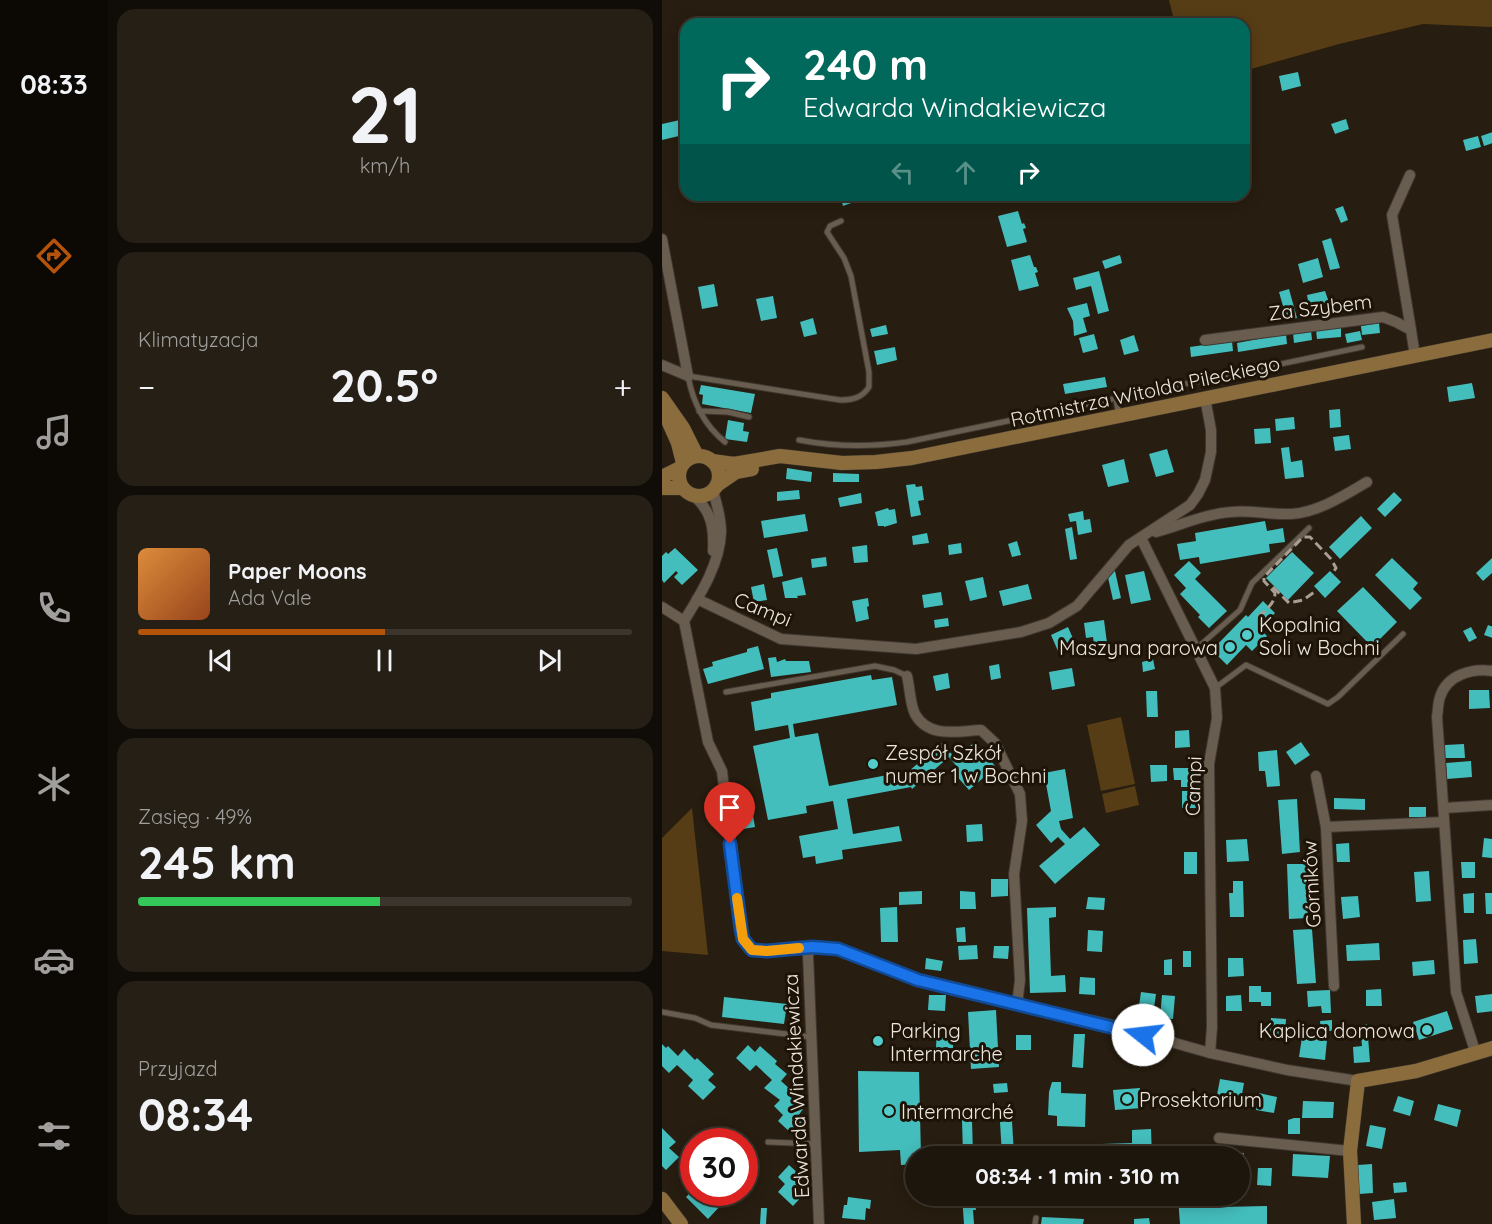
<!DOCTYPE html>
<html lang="pl">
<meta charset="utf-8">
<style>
body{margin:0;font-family:Quicksand,sans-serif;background:#251f15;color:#f1f3f6;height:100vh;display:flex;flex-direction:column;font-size:22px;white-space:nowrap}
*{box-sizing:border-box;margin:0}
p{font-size:20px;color:#a09f9d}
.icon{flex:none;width:33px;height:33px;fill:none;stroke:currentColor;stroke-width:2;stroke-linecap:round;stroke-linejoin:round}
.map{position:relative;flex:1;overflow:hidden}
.panel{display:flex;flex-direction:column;gap:9px;padding:9px;background:#100c07;width:554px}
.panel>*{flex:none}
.banner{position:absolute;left:18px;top:18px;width:570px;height:183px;border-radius:18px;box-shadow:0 3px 15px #0003,0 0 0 2px #3b352d;background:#00695c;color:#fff;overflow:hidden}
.speed{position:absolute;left:18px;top:1128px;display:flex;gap:12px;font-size:30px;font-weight:700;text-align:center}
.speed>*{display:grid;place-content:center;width:78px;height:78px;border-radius:50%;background:#1d160c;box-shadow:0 3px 15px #0003,0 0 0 2px #3b352d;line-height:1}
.speed .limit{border:9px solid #d22;background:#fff;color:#111}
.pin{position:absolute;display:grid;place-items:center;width:51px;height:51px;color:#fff;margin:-62px -26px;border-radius:50% 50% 50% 0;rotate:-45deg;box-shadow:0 0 6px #0007}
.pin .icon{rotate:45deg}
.me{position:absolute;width:66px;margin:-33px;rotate:286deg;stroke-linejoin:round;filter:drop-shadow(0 0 4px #0008)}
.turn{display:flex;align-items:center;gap:21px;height:126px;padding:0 24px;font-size:27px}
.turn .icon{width:78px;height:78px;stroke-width:2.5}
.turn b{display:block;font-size:42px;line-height:51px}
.lanes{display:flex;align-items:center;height:57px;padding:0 24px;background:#0003;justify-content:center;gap:30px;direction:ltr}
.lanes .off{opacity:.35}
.big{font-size:45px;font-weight:800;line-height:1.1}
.panel .card{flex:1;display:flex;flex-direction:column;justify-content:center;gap:9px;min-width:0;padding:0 21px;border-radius:18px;background:#251f15}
.panel .dial{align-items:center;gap:0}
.dial b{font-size:78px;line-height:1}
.song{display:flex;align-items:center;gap:18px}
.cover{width:72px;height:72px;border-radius:9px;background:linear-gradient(135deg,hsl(30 70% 55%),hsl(20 70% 35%))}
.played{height:6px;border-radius:3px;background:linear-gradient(90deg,#b45309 50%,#3b352d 50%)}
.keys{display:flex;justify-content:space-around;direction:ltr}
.heat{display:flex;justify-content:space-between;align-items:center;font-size:33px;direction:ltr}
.charge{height:9px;border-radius:4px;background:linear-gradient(90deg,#34c759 49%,#3b352d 0)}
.trip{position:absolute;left:243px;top:1146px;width:345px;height:60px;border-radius:30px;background:#1d160c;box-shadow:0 3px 15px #0003,0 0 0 2px #3b352d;font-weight:800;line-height:60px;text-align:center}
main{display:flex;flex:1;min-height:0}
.dock{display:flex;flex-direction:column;width:108px;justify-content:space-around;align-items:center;background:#0c0905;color:#a09f9d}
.dock .icon{width:42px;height:42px}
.dock .active{color:#b45309}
.dock b{font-size:27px;color:#f1f3f6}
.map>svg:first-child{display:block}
</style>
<main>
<nav class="dock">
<b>08:33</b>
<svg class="icon active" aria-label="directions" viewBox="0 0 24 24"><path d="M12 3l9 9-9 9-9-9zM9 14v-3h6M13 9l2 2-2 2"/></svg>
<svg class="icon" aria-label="music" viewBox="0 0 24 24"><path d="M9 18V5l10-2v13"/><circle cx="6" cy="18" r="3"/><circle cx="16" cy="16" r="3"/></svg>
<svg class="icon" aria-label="phone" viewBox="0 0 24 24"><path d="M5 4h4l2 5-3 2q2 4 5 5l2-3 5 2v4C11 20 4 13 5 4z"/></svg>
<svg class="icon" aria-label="climate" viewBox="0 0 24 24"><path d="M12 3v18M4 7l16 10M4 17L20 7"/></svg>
<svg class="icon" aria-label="car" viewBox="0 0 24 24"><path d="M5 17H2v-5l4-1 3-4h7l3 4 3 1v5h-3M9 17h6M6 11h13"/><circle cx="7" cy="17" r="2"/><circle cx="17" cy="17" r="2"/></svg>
<svg class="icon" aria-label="filters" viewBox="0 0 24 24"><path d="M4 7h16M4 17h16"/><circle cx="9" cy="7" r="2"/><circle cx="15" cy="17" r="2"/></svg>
</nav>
<section class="panel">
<div class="card dial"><b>21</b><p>km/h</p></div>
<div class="card"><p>Klimatyzacja</p>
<div class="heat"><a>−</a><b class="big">20.5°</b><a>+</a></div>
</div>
<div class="card">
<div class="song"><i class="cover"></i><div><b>Paper Moons</b><p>Ada Vale</p></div></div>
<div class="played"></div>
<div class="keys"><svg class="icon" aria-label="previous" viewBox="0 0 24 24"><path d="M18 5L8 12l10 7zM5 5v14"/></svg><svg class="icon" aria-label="pause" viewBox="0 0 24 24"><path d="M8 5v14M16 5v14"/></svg><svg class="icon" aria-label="next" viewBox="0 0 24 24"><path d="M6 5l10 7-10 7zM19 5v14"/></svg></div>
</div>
<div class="card"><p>Zasięg · 49%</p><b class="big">245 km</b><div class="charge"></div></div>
<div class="card"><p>Przyjazd</p><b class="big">08:34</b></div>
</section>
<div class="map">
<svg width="831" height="1224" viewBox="0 0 831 1224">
<rect width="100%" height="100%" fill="#271d10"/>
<g fill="#573d15">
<polygon points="507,0 830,0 830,27 761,24 677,44 582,71 582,24 513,24"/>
<polygon points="459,717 473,784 439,791 425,725"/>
<polygon points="473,786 477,805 444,813 440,794"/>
<polygon points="30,808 46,955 0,951 0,838"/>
</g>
<g fill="#44bdbd">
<polygon points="636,72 639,86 620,91 617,76"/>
<polygon points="684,119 687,129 673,134 669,124"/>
<polygon points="18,120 21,135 0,140 0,124"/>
<polygon points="831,132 831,143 822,146 819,136"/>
<polygon points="816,136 819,147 804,151 801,140"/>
<polygon points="178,195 190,195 192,202 181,206"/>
<polygon points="332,195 353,195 354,200 348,202 348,199 334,203"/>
<polygon points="681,206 686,220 679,223 673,209"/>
<polygon points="356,211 360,224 362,223 364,228 361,229 365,242 345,247 336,216"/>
<polygon points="669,238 678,268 668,270 660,241"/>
<polygon points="368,255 372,267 374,267 376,272 373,273 377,286 357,291 349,260"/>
<polygon points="458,255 460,263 443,269 440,261"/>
<polygon points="656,258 661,277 641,283 636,264"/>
<polygon points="437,271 447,311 436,314 429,286 414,290 411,278"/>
<polygon points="52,284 56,306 40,309 36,287"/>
<polygon points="627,289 635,318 625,320 617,292"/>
<polygon points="663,291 670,311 645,316 643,307 647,306 645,295"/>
<polygon points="111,296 115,318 99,321 94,299"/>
<polygon points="425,303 428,316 421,318 425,332 412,336 411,321 405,308"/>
<polygon points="151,318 155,334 142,337 138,322"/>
<polygon points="717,323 718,333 700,335 699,326"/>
<polygon points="224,325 226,334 210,337 208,329"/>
<polygon points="679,327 679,337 655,339 654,330"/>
<polygon points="649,330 650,340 632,343 631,333"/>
<polygon points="698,331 700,340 685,343 683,334"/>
<polygon points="432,334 436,349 421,353 417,338"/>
<polygon points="624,334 625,344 576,352 575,343"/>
<polygon points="472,335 477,351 462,355 458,340"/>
<polygon points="570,341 571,351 529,357 528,347"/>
<polygon points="233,347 235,360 215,365 212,351"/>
<polygon points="443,377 445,387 403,394 401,384"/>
<polygon points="810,383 813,398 787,402 785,387"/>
<polygon points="39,385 93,394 89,413 40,404 41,395 37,394"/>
<polygon points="678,409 679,427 668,428 667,410"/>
<polygon points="632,417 633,429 614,431 613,419"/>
<polygon points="66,420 82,423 81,431 87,432 85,442 63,439"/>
<polygon points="608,428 609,443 593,444 592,429"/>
<polygon points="687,435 689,449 673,451 671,437"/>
<polygon points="627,447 629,462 640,460 642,477 623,479 619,448"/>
<polygon points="505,449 512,472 494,477 487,454"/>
<polygon points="462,459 467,482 446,487 440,465"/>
<polygon points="125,468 150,472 149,482 124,479"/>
<polygon points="171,473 197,474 197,482 171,482"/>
<polygon points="253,484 254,487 260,486 262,500 256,501 259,515 249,517 244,485"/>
<polygon points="137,490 138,499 115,501 115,492"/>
<polygon points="732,492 740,500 723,517 715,509"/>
<polygon points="199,493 200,503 178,507 176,498"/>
<polygon points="226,508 227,510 233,509 235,523 222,527 222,526 216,526 213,512"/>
<polygon points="421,511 422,520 428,519 430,532 416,535 414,521 408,522 406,514"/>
<polygon points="143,514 146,531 102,538 99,521"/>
<polygon points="699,516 710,528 678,559 667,547"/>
<polygon points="603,521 605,531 621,528 623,542 607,544 608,552 538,564 537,557 518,560 515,544 534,541 533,533"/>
<polygon points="410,527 415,559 408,560 403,529"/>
<polygon points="265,533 267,543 251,545 250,536"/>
<polygon points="355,541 359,555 350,557 346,544"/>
<polygon points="299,543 300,553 287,555 286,545"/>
<polygon points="205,545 206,562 192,563 190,547"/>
<polygon points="13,548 36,570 20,585 12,577 16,573 14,571 2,583 0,580 0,556 4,552 6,554"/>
<polygon points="115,548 121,576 111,578 105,550"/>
<polygon points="630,552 652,573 626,600 604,578"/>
<polygon points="164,557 165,566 150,568 149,559"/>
<polygon points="831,557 831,572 821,581 814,573"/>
<polygon points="730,558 756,583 751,589 760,598 748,610 713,575"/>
<polygon points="527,561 539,573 533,579 565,611 547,628 536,617 538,615 518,594 524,588 512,575"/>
<polygon points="453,571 459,598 451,600 445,573"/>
<polygon points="482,571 489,600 469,604 463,575"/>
<polygon points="668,571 679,582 663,598 652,586"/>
<polygon points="140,577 144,595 135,596 136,598 123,598 120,582"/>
<polygon points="321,577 325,597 308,601 303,581"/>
<polygon points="102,584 105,600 92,602 89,587"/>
<polygon points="366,584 370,599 341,606 337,591"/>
<polygon points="701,587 735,622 710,647 675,611"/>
<polygon points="279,592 281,605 262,608 260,595"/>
<polygon points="206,598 207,606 205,607 207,619 194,622 190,601"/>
<polygon points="601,601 613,613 598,629 605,636 590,651 584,645 565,665 550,650 584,615 586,617"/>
<polygon points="286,618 287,626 273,628 272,620"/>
<polygon points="442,620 445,643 432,644 431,637 424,638 422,623"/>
<polygon points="826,625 831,627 831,638 822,635"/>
<polygon points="406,627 413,643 396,651 389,635"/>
<polygon points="809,627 815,638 807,642 801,631"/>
<polygon points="96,646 102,669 46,684 41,669 51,666 50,662 85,652 85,649"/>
<polygon points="114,657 115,662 123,659 124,661 147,661 149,672 109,677 106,658"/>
<polygon points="491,659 493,669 481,672 480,662"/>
<polygon points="337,664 339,678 329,680 327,666"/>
<polygon points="410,668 413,686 390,690 387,672"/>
<polygon points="286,673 288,688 274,691 271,676"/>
<polygon points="209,675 210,680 230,677 235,705 131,724 133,737 156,733 167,786 247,771 280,743 293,758 313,742 334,767 307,790 291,772 296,768 287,757 250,789 249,787 185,799 191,834 237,826 240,841 180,850 181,859 154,864 153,856 141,858 137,836 176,829 171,801 144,806 145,813 106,820 91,746 128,738 126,725 93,731 89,702 109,698 109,693"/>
<polygon points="807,690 827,690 828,708 807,709"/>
<polygon points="484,691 495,691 496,717 485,717"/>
<polygon points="527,730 528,747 513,748 513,731"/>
<polygon points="639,742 648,755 633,765 624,752"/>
<polygon points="802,744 803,758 783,758 783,745"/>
<polygon points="615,750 618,786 605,787 603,771 597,771 596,752"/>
<polygon points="809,761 810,777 785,779 784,763"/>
<polygon points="488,765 505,765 505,781 489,782"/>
<polygon points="511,768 534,768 534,787 519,787 519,780 512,780"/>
<polygon points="403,769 411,818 397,821 399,829 408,839 422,827 438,845 393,884 377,866 403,844 396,837 389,843 374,825 389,811 382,773"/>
<rect x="520" y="791" width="14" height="17"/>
<polygon points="672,798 703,799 703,810 672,809"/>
<polygon points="635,799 638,852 620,854 616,800"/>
<rect x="747" y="807" width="17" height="10"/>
<polygon points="90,810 93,827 75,830 73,812"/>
<polygon points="320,824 321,841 305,842 304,825"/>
<polygon points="822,838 831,839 830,858 820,857"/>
<polygon points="585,839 587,861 565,862 564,840"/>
<polygon points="687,843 688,862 675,862 674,844"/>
<rect x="522" y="852" width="13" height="22"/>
<polygon points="799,862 813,862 813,878 800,878"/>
<polygon points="625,864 644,864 646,918 627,919"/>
<polygon points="767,871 769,901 754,902 752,872"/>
<polygon points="329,879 346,879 346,896 329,897"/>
<polygon points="571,881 581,881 582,917 568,917 567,893 571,893"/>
<polygon points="260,891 260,904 237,905 237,892"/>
<polygon points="298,891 313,892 314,909 298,909"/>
<polygon points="812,893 812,913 802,913 801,894"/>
<polygon points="823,893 831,893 831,914 824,914"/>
<polygon points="696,896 698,917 681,919 679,897"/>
<polygon points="426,897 443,898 442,910 424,909"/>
<polygon points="235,907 236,942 219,942 218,908"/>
<polygon points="394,907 394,917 387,918 389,976 403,975 404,992 368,993 365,908"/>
<polygon points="303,927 304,942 295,942 294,928"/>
<polygon points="650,929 654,983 635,984 631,930"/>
<polygon points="426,930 441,931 440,952 425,951"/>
<polygon points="814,939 816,963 802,964 801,940"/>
<polygon points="717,943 718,960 685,961 684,945"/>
<polygon points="315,945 316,959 297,960 296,946"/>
<polygon points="332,946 347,946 346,959 331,958"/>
<rect x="521" y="951" width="8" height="16"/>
<polygon points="264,958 281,961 279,971 263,969"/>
<polygon points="566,958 581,958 582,976 566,977"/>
<polygon points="510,959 510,975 502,975 502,960"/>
<polygon points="772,960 773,974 751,976 750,962"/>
<polygon points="418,977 433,978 433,995 417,994"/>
<polygon points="587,986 599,986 599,992 609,992 609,1006 599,1006 599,1002 587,1002"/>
<polygon points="719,989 720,1006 704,1006 704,990"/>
<polygon points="668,990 669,1013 660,1013 659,1006 646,1007 645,991"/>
<polygon points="479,992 494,994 492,1008 477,1006"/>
<polygon points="831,994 831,1011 815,1013 813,996"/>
<polygon points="267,995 284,995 283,1011 266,1010"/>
<polygon points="500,995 513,996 511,1019 498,1018"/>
<polygon points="579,995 580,1011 564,1011 564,996"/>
<polygon points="62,997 125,1004 122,1024 60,1017"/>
<polygon points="334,1010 337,1067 309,1069 306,1012"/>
<polygon points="785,1011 791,1029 757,1040 751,1022"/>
<polygon points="609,1018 624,1019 623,1036 607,1035"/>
<polygon points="670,1020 670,1031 659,1031 658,1021"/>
<polygon points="705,1024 708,1062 692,1063 691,1047 700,1046 698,1025"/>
<polygon points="275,1027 291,1027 291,1048 274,1048"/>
<polygon points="412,1034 423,1034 421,1068 410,1067"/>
<rect x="354" y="1035" width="15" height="15"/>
<polygon points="640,1037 665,1040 663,1060 637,1057"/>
<polygon points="0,1044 4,1048 6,1046 16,1056 22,1049 33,1060 35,1058 52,1074 46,1080 54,1087 41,1100 26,1086 31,1080 15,1065 7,1073 0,1066"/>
<polygon points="86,1045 93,1052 98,1046 115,1061 113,1064 125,1074 119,1081 129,1090 125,1094 141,1109 136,1116 142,1122 130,1134 116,1121 121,1115 112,1106 118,1100 102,1088 110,1080 94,1065 88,1071 74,1058"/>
<polygon points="196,1071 257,1072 259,1156 254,1156 254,1164 239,1165 238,1150 197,1152"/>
<polygon points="558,1079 582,1083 579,1100 555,1095"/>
<polygon points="390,1082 399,1082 399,1093 424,1094 423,1127 395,1126 395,1116 386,1115 387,1092"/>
<polygon points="345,1083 346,1092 332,1093 331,1084"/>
<polygon points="478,1088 480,1108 453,1110 451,1090"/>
<polygon points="597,1093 615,1097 612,1113 594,1110"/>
<polygon points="736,1096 752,1101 748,1116 731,1111"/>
<polygon points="641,1101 672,1102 671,1118 640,1118"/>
<polygon points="776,1104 799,1110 795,1127 772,1120"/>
<polygon points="632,1118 638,1118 638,1134 626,1134 626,1120"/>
<polygon points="300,1120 310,1120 311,1154 301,1154"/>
<polygon points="350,1121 352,1155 340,1156 338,1122"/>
<polygon points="708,1125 724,1128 720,1149 704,1146"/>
<polygon points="0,1128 14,1142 7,1148 17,1157 4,1170 0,1166"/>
<polygon points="489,1129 490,1156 441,1156 440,1144 470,1143 470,1130"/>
<polygon points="559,1151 582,1153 581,1165 578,1164 578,1156 558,1156"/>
<polygon points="631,1154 668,1156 666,1178 630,1176"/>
<polygon points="710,1164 711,1193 697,1194 696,1165"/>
<polygon points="127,1165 140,1177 134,1184 143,1193 131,1206 116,1192 123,1184 116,1177"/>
<polygon points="596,1168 610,1168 609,1186 595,1185"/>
<polygon points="744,1182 745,1192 732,1193 731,1183"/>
<polygon points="32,1189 32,1192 46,1192 59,1205 46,1219 24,1197"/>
<polygon points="300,1196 318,1196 319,1201 313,1202 314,1210 311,1210 312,1224 302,1224"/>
<polygon points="470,1196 483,1196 484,1201 471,1202"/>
<polygon points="186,1197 209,1200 208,1209 204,1208 203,1220 180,1218 182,1205 185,1205"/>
<polygon points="516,1198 523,1198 523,1201 559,1199 559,1207 605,1206 605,1224 518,1224"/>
<polygon points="732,1199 734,1218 712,1220 710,1202"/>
<polygon points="99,1208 105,1208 104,1224 98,1224"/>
<polygon points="380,1217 422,1219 421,1224 379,1224"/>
<polygon points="487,1218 488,1224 472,1224 472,1219"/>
</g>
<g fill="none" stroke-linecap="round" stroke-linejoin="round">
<g stroke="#403831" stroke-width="7">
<g id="lane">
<polyline points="453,394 457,416"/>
<polyline points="37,411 66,412 87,417"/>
<path d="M137,440C173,447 209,447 245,442L700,347"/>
<path d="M63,442C42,425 31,403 26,376L178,400C190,400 200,398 207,387V372L189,276L182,258L165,232L168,226L179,221"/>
<polyline points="534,649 578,610 590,583 647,528"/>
<polyline points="553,688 584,665 666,704 676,697 741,634"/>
<polyline points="64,692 213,666 232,670 245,676"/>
<polyline points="0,1012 33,1018 49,1025 149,1037"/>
<polyline points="106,1142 154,1144"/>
<polyline points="373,1224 374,1218"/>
</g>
</g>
<g stroke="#403831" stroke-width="12">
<g id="street">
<polyline points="748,175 730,215 749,330"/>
<polyline points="0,239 26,376"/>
<polyline points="543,340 721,317 734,322 749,330 753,356"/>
<polyline points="0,365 26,376"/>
<path d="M51,491C55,504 59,518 59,532C58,564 38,595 22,621L46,742L60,771L79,929L81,939L90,950L105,951L150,947"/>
<path d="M33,497C50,512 52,529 51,551"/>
<path d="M494,532C519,525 543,514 569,512C589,510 609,515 629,514C655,513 683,495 705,482"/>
<polyline points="479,538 553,688 555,718 547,764 550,1027 548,1053"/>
<polyline points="35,599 119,639 254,649 359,632 387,623 415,606 467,545 528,505 536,494 543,480 549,452 549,430 543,398"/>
<polyline points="0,607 22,621"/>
<path d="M245,676C248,688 248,704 253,714C267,739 296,731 319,730L333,743L358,794L360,821L352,874L358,980L355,1005"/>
<polyline points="654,776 664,827"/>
<polyline points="782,808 831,805"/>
<polyline points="672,986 664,827 782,822"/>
<path d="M814,1054L794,992L775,717C776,711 776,703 778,697C785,675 809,668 831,671"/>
<polyline points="557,1138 688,1151"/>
<polyline points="157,1224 146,955 150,947 176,949 256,980 355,1005 446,1024 548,1053 625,1070 696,1081"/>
</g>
</g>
<g stroke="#403831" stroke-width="15">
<g id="secondary">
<polyline points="0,398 21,428 35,456"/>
<polyline points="4,416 16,443 21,463"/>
<circle cx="37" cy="476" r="20"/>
<polyline points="50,461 72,464 118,456 180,463 214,462 250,458 831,340"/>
<polyline points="0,477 18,468"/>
<polyline points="55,485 74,472 90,469"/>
<polyline points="0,488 20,488"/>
<polyline points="0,1199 19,1224"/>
<polyline points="692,1224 688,1151 696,1081 754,1071 831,1048"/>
</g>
</g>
<use href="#lane" stroke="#695d4f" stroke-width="5"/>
<use href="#street" stroke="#695d4f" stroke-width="10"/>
<use href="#secondary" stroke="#8b6d3d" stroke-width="14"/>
<g stroke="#a79f94" stroke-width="3" stroke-dasharray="9 4.5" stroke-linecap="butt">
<polyline points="611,587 627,603 641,600 654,591"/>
<path d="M596,617C604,610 613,603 613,593L602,581V577L641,537H648L669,559L674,568L671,573"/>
</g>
</g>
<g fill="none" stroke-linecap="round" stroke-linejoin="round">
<g stroke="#114b97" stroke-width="15">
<polyline id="route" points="68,844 79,929 81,939 90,950 105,951 150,947 176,949 256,980 481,1035"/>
</g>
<use href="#route" stroke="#1a73e8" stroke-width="10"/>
<polyline stroke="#f59e0b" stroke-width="10" points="75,898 81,939 90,950 105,951 137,948"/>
</g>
<g fill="#52cdcc" stroke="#1d1407" stroke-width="2">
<circle cx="585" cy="635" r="6"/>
<circle cx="568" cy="647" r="6"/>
<circle cx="211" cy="764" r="6"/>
<circle cx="765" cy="1030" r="6"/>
<circle cx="216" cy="1041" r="6"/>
<circle cx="465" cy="1099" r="6"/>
<circle cx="227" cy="1111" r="6"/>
</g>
<g text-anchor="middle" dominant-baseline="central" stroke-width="6" stroke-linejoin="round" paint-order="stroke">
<g font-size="20" fill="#ede6dd" stroke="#1d1407">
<text transform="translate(658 307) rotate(-7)">Za Szybem</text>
<text transform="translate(483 391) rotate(-12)">Rotmistrza Witolda Pileckiego</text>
<text transform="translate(101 609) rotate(22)">Campi</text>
<text transform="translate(531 786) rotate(-88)">Campi</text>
<text transform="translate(649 884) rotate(-93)">Górników</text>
<text transform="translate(134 1086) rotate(-93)">Edwarda Windakiewicza</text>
</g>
<g font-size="20" fill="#ede6dd" stroke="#1d1407" text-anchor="start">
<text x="597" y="624">Kopalnia<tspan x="597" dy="23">Soli w Bochni</tspan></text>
<text x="556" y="647" text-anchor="end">Maszyna parowa</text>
<text x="223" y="752">Zespół Szkół<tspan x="223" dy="23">numer 1 w Bochni</tspan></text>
<text x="228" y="1030">Parking<tspan x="228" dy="23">Intermarche</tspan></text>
<text x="753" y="1030" text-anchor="end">Kaplica domowa</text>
<text x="477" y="1099">Prosektorium</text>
<text x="239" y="1111">Intermarché</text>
</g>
</g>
</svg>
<div class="speed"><div class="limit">30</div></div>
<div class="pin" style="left:68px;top:844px;background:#d93025"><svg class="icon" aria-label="arrive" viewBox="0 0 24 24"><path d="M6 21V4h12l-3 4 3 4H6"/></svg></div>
<svg class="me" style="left:481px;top:1035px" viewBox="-20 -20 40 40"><circle r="19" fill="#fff"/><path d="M0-13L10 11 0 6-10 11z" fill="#1a73e8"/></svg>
<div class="trip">08:34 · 1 min · 310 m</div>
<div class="banner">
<div class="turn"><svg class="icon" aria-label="right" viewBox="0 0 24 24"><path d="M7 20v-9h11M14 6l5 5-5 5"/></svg><div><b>240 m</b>Edwarda Windakiewicza</div></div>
<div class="lanes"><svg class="icon off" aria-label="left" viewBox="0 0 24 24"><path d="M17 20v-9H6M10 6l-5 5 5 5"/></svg><svg class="icon off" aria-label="ahead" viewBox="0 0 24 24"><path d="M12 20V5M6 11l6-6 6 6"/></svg><svg class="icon" aria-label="right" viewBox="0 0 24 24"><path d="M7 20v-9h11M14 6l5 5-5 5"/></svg></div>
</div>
</div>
</main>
